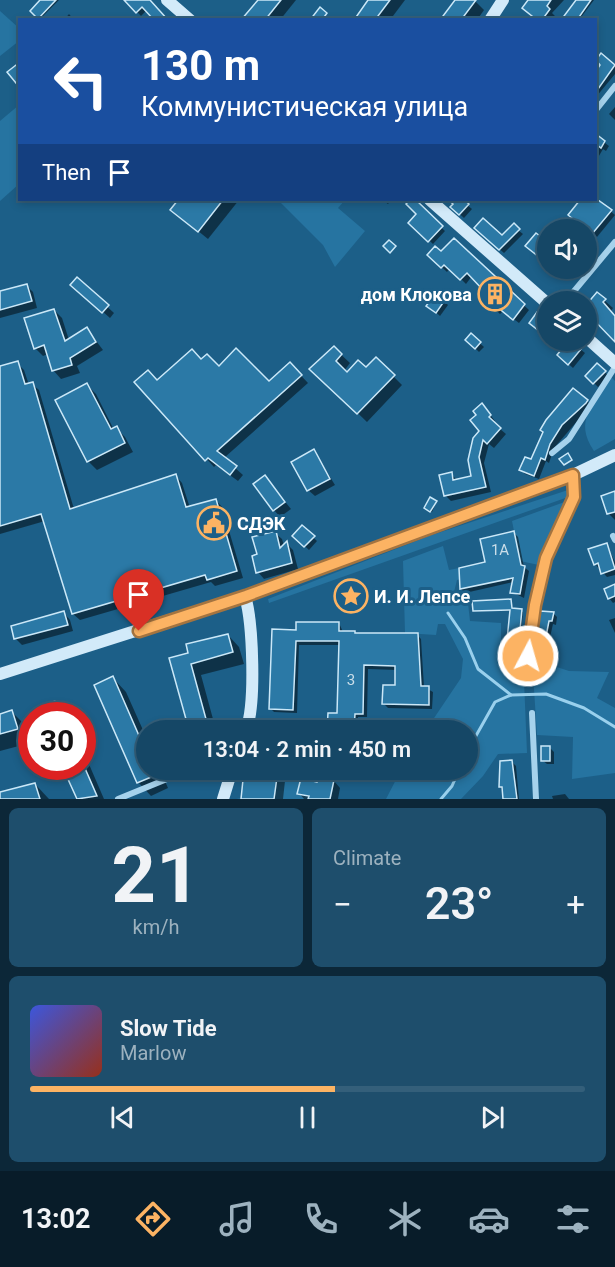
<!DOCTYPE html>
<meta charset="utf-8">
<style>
body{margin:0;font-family:Roboto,sans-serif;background:#1e4e6c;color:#f1f3f6;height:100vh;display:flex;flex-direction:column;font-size:22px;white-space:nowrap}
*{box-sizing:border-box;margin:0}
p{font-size:20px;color:#9db2bf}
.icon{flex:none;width:33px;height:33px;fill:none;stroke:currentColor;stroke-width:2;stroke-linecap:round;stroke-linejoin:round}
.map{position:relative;height:799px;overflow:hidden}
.details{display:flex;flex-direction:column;gap:9px;padding:9px;background:#0c2738;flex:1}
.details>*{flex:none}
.banner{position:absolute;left:18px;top:18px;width:579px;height:183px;border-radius:0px;box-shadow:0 3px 9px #0003,0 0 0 2px #345f7a;background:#1a4fa0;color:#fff;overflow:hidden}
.controls{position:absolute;left:537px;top:219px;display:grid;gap:12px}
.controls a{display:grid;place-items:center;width:60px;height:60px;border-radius:50%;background:#154766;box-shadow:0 3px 9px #0003,0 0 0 2px #345f7a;font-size:30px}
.speed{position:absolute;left:18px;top:702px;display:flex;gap:12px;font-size:30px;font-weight:700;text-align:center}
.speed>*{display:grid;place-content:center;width:78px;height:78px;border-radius:50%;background:#154766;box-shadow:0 3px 9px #0003,0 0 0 2px #345f7a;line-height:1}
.speed .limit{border:9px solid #d22;background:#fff;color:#111}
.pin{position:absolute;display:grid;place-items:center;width:51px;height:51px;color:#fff;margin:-62px -26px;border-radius:50% 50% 50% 0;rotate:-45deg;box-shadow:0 0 6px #0007}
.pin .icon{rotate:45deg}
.me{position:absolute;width:66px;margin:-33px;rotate:6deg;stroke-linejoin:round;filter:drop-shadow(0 0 4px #0008)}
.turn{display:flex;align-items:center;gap:21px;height:126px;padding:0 24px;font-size:27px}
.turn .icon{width:78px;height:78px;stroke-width:2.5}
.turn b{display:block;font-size:42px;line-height:51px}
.then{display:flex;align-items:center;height:57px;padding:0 24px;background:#0003;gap:12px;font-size:22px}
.big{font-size:45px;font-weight:600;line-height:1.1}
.details .tile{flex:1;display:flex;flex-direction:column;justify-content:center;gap:9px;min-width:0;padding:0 21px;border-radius:9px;background:#1e4e6c}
.details .dial{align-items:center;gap:0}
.dial b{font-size:78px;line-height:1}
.song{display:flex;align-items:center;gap:18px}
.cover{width:72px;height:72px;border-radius:9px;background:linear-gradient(135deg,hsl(230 70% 55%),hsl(10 70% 35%))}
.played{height:6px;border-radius:3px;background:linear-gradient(90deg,#fcb363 55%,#345f7a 55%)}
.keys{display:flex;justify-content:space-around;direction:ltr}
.heat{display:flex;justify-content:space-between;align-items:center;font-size:33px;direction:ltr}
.details .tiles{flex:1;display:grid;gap:9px;grid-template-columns:1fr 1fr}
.tile:last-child{grid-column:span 2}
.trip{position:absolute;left:136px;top:720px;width:342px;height:60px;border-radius:30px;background:#154766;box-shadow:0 3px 9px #0003,0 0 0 2px #345f7a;font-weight:600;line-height:60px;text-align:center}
.tabs{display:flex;height:96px;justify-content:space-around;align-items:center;background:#081c29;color:#9db2bf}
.tabs .icon{width:42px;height:42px}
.tabs .current{color:#fcb363}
.tabs b{font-size:27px;color:#f1f3f6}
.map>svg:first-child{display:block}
</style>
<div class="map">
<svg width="615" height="799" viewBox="0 0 615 799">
<rect width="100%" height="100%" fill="#1c5f88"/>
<g fill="#2674a1">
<polygon points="0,11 20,29 19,41 0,56"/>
<polygon points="19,105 19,184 0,201 0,121"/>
<polygon points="278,200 345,200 338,208 365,231 335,267 323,245"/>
<path d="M611,377L615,381V439L594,451C573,420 594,405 611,377Z"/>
<polygon points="568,490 571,496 269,603 268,599 429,536"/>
<polygon points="570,500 552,531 539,565 520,561 512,521"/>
<polygon points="443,546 449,570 459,568 461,579 457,580 454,592 468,603 470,621 501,623 501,645 514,657 523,656 527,753 498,754 483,776 461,799 386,799 401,770 468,770 468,730 426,730 461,678 463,659 445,624 438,624 436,635 405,633 403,561"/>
<polygon points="532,659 569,671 609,672 597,698 615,708 615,773 572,779 573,737 537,735"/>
<polygon points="244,770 320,771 328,773 327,778 335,780 330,799 236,799 241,798"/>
</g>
<g fill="#0007">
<polygon points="42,0 59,0 40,19 32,11"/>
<polygon points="126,0 147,0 147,10 141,16"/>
<polygon points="260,0 296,0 280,20 243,20"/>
<polygon points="370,0 405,0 390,20 355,20"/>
<polygon points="457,0 474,0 484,10 477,20 442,20"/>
<polygon points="529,0 564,0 552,13 555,16 553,20 537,20 530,15 523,8"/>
<polygon points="579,0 594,0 579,20 565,20"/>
<polygon points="69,14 74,20 64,20"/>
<polygon points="601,55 615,66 615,74 596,97 596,73 602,65"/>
<polygon points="615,107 615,120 609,114"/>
<polygon points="596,136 609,146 606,151 603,149 596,161"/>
<polygon points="596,199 615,215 597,237 570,215 582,200"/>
<polygon points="180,200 239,200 208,239 172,210"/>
<polygon points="382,200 391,200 388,204"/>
<polygon points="412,200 445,231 433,244 411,223 418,214 408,204"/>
<polygon points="454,200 461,200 472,209 464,218 452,207"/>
<polygon points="513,226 523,234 504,253 480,232 502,237"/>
<polygon points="454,240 529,310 519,323 503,311 500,314 481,296 486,290 472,276 466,284 450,268 447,272 429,255 441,253"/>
<polygon points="554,268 575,268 567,279"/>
<polygon points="77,279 114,313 110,318 79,291"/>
<polygon points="26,285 33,292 37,308 0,318 0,292"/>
<polygon points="597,294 613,308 611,311 615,316 615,339 600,324 596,329 586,321"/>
<polygon points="444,301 448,305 440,316 432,309"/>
<polygon points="54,310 62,318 69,340 87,329 103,350 77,366 80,373 61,379 53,370 48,354 43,356 35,348"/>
<polygon points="471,335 484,347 479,352 467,340"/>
<polygon points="334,348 350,363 344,371 347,374 366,369 376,359 402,385 367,422 312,369"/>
<polygon points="580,349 585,353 573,368 563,359"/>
<polygon points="202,361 269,384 290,364 308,383 224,458 243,475 238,481 216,465 214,467 137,382 157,382"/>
<polygon points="17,363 24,370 29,385 32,384 39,390 74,509 176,476 182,483 190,508 216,500 222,507 243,578 215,586 211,582 80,620 73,614 45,521 0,534 0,368"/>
<polygon points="597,365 609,376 598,387 587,376"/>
<polygon points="87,385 96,394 114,430 116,428 125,437 133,452 97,470 88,461"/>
<polygon points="587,401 591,405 554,448 549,463 546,461 539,479 525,474 521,470 531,461 544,432"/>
<polygon points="487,411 495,421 493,423 506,434 494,448 489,444 484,463 491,492 451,501 446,496 451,474 457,480 473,477 481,431 478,415"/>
<polygon points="314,451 335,485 315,496 308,490"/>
<polygon points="265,477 291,509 280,517 274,510"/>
<polygon points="615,493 615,520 609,514"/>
<polygon points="436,503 432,512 427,509"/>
<polygon points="302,527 317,541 309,550 294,536"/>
<polygon points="275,533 282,539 284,546 287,544 293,550 298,569 264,579 258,572 259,555"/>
<polygon points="514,533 518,537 524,567 529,571 524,598 512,592 513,582 465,593 461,589 460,569 487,564"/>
<polygon points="607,545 615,562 615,575 607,577 595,564"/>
<polygon points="615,586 615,602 613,603 609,598"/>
<polygon points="511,600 513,610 523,612 520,642 509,640 511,611 474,611"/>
<polygon points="541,612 553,613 557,617 556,625 553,624 546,655 536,649"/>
<polygon points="64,613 70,620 73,631 22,645 15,638"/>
<polygon points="615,618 615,633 609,620"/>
<polygon points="339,623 343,632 356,635 417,635 421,639 424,687 433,692 432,709 388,708 384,704 396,687 396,670 368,669 367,717 358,717 357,730 328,730 329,714 338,714 341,645 299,645 297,713 274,712 270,708 297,632"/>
<polygon points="228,635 239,647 244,664 201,675 216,730 190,730 171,659 190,654"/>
<polygon points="113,678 126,692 147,739 147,770 160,770 168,788 151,796 138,782"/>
<polygon points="55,702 68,716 42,716"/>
<polygon points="12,712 25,725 30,743 0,751 0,715"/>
<polygon points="82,748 104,799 78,799 64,766 82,766"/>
<polygon points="550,748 554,752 554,764 547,764 542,760"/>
<polygon points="512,762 516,766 519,799 504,799 501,787"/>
<polygon points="246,770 308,770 306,777 286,772 283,799 243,799"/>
<polygon points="328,774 340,788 338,799 304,799 299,793 319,784"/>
<polygon points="35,784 49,799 0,799 0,793"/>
<polygon points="565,794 569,799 553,799 552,796"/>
</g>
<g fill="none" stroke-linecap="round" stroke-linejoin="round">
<g stroke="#99d0ed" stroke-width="3">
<polyline points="448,613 465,638 478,669 511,695"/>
<polyline points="468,750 495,702 511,695 546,694 584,708 615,727"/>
<polyline points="441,799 452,786 459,770"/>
</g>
</g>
<g fill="#2b79a6" stroke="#cbe8f8" stroke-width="1.5">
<polygon points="40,0 56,0 38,19 30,11"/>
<polygon points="124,0 150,0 168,20 154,20 142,7 136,13"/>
<polygon points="258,0 281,0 265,20 241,20"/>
<polygon points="368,0 390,0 375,20 354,20"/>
<polygon points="455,0 476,0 461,20 440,20"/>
<polygon points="528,0 551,0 547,6 550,9 542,20 537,20 522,8"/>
<polygon points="576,0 591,0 577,20 561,20"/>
<polygon points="320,7 327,13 322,20 310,20"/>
<polygon points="601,53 615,65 596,92 596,71 600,65 596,60"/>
<polygon points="20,62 20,88 7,72"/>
<polygon points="596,134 605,141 601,148 596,144"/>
<polygon points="178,200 223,200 198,232 170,210"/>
<polygon points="410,200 416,200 443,226 428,242 408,223 416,214 406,204"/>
<polygon points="448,200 464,200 469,204 459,215 450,207 453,204"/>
<polygon points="580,200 598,200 612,210 592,234 568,215"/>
<polygon points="483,218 502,235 514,223 520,229 499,250 474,228"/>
<polygon points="536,233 548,242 548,264 525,246"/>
<polygon points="454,238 525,304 513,320 497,307 494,310 479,296 484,291 467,273 460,280 444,265 441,268 427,255 435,246 441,251"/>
<polygon points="389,240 396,246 390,253 383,246"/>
<polygon points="77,277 109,305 102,313 70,285"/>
<polygon points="27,284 32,301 0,310 0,291"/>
<polygon points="597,292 606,299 603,302 615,316 615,342 591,317 586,323 586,305"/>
<polygon points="436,293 445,300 436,313 426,306"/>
<polygon points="54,309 65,341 87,327 96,342 70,358 72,365 52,371 44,345 34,349 24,318"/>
<polygon points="537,312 548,320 548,338 529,323"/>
<polygon points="471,333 481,342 475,349 465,340"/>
<polygon points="569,340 582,348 568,365 557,355"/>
<polygon points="334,346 342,354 336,361 347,372 358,360 366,367 376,357 395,375 357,414 309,369"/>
<polygon points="236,348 269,381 290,362 302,375 217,451 237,466 230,475 208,458 205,461 134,382 148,370 157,380 192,349 201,359 207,354 219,366"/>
<polygon points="18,361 25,384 33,382 70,509 176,474 186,507 216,499 237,571 207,580 205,575 72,614 41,514 0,526 0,366"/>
<polygon points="597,363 606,371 593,384 585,376"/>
<polygon points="87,383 111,429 117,426 125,443 87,462 55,400"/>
<polygon points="573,388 588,400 586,403 562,425 550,444 545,460 541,458 534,476 519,470 525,457 531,459 543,432 540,430 546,420"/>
<polygon points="482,403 491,415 489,417 501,428 487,444 483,440 479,457 486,487 444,496 439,475 452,472 453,480 471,476 468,460 473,438 479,431 470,420 476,415 473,411"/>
<polygon points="314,449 330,479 307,491 291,462"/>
<polygon points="568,453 572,460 564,465 559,459"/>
<polygon points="265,475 285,502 273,511 253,484"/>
<polygon points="615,491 615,512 607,514 601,496"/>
<polygon points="430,497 437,501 430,512 424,508"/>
<polygon points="302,525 315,536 304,547 292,536"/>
<polygon points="276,531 280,548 287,541 292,563 256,573 252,556 257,554 252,537"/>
<polygon points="514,531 521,565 525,566 520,594 510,593 513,578 460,589 459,568 485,562 480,539"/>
<polygon points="607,543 615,569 601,574 598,563 594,565 588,549"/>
<polygon points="615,584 615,596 608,599 604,589"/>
<polygon points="511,599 512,608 522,609 519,641 507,640 510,610 473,611 472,601"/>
<polygon points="64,611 68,625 14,639 11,626"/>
<polygon points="540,611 554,612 552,621 549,621 543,652 534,650"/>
<polygon points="296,622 339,622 339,631 355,631 355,633 418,633 421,686 429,686 429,705 382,704 383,685 395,685 395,666 364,665 363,714 355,714 354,730 327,730 328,713 337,713 339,641 296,641 293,710 269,709 272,629 296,630"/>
<polygon points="228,634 233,652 191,664 209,730 189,730 169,658 188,653 186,644"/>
<polygon points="113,676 147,754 147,770 168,770 137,783 94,685"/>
<polygon points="55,701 62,716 40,716 37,709"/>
<polygon points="12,710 18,729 0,734 0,714"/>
<rect x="541" y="746" width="9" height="15"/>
<polygon points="512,760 517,799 503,799 502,787 499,787 500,761"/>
<polygon points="62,766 84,766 97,796 77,799"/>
<polygon points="244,770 278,770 274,799 241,799"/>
<polygon points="320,771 328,773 327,778 334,780 330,799 308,799 309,796 297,794 301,778 317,782"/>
<polygon points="35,783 40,799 0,799 0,792"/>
</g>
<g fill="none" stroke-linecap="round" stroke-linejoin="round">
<g stroke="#a6d2ec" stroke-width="6">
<polyline points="596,110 615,86"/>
<polyline points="565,302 615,242"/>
<polyline points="552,453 569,439 615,367"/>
<polyline points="613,536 615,540"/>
<polyline points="528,656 535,605 546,558 574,497 573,476"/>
<polyline points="532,713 536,799"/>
<polyline points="118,799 189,770"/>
</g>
<g stroke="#d2eaf9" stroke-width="12">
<polyline points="167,0 190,20"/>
<polyline points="490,20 503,0"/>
<polyline points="430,200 548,304"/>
<polyline points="586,337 615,363"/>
<path d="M245,596C253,623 256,705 246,730"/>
<polyline points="0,674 245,596 573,475 615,455"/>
<polyline points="223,799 232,770"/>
</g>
</g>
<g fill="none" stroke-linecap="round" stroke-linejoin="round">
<g stroke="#a47440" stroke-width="15">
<polyline id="route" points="139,631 246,596 573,475 574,497 546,558 535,605 528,656"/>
</g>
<use href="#route" stroke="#fcb363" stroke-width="10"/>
</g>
<defs>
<g id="building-ring" transform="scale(1.725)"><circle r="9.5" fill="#1c5f88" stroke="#fcb363" stroke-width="1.5"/><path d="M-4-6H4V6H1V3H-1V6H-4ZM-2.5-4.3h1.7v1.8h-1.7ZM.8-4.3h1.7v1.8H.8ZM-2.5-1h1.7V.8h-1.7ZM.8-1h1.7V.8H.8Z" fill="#fcb363"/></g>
<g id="civic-ring" transform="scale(1.725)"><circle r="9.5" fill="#1c5f88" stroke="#fcb363" stroke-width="1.5"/><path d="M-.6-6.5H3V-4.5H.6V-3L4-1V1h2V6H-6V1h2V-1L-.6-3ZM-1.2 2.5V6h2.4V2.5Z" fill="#fcb363"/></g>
<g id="sight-ring" transform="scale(1.725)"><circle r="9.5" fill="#1c5f88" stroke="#fcb363" stroke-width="1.5"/><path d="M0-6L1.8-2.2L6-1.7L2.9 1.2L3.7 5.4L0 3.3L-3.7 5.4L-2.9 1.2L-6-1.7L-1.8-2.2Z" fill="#fcb363"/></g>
</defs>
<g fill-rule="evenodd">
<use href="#building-ring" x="495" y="294"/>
<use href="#civic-ring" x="214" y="523"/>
<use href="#sight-ring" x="351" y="596"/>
</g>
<g text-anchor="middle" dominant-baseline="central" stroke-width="6" stroke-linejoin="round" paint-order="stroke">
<g font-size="15" fill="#cadee9">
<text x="500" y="550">1А</text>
<text x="351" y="680">3</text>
</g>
<g font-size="18" font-weight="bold" fill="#fff" stroke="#1c5f88" text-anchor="start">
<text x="472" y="294" text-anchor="end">дом Клокова</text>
<text x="237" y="523">СДЭК</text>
<text x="374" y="596">И. И. Лепсе</text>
</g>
</g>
</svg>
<div class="controls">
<a><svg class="icon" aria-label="sound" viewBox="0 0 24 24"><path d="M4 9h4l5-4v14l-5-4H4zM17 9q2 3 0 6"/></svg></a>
<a><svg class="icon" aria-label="layers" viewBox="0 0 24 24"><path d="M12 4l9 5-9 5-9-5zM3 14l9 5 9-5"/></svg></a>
</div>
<div class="speed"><div class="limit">30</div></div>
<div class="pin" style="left:139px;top:631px;background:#d93025"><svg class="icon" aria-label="arrive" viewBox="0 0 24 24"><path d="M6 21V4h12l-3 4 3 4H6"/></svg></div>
<svg class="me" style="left:528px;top:656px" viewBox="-20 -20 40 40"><circle r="17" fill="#fcb363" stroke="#fff" stroke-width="3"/><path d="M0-11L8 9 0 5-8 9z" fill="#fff"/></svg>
<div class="trip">13:04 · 2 min · 450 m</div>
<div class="banner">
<div class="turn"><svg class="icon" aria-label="left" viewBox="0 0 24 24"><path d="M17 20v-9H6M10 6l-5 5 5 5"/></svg><div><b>130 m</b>Коммунистическая улица</div></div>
<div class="then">Then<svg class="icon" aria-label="arrive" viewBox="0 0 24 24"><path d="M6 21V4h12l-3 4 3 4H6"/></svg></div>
</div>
</div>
<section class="details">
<div class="tiles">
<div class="tile dial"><b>21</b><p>km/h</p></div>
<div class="tile"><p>Climate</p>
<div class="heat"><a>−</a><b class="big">23°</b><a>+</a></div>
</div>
<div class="tile">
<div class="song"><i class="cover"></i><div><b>Slow Tide</b><p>Marlow</p></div></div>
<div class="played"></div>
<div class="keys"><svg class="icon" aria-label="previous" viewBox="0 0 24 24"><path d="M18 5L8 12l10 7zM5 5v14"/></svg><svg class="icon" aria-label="pause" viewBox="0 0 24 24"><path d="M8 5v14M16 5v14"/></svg><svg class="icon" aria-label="next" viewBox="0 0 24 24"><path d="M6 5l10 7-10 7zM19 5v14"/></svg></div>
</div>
</div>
</section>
<nav class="tabs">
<b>13:02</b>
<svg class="icon current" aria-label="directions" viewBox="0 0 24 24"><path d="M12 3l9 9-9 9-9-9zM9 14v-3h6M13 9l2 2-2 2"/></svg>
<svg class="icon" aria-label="music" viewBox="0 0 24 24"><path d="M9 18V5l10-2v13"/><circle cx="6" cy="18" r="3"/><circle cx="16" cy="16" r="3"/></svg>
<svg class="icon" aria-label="phone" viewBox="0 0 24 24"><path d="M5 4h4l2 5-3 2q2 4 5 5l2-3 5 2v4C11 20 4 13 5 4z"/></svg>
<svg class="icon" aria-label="climate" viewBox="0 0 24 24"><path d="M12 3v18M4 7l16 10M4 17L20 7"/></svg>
<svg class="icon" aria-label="car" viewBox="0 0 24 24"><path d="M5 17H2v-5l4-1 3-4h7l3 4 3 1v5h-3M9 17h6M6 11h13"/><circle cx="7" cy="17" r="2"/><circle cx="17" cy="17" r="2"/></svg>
<svg class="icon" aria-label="filters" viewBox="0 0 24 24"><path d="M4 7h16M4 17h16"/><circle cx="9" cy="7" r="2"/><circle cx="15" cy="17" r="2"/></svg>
</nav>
